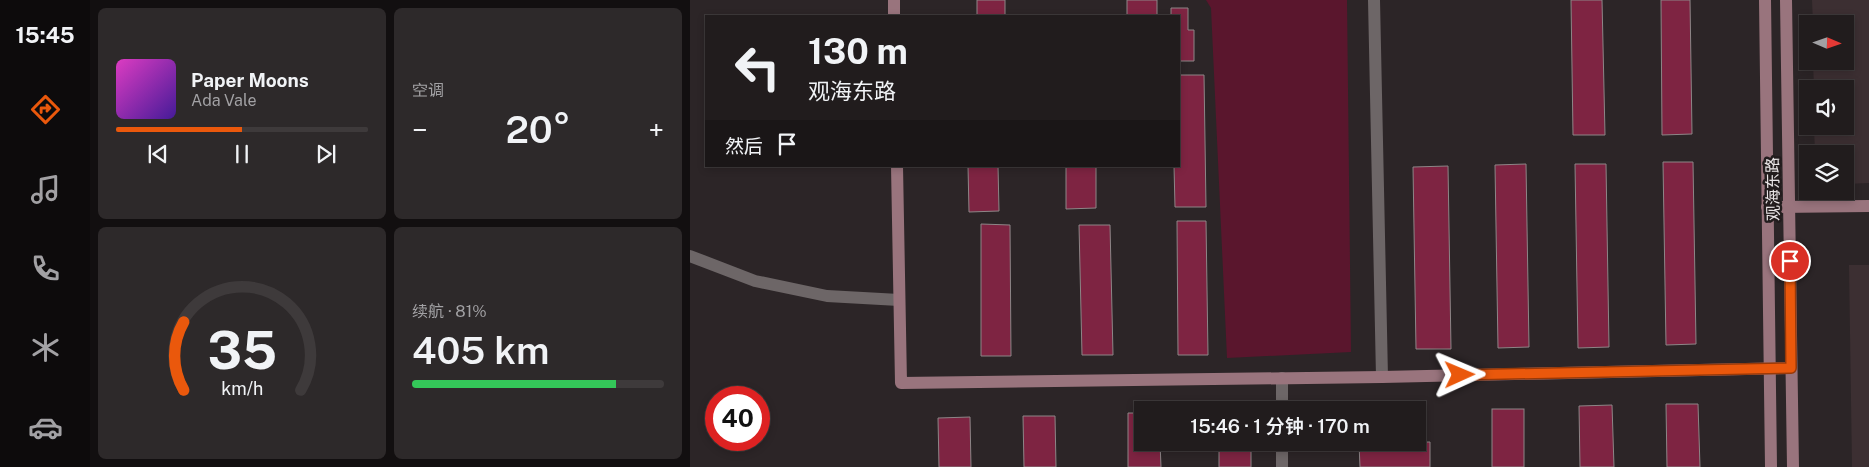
<!DOCTYPE html>
<html lang="zh">
<meta charset="utf-8">
<style>
body{margin:0;font-family:"Public Sans","Noto Sans SC",sans-serif;background:#2d292a;color:#f1f3f6;height:100vh;display:flex;flex-direction:column;font-size:19px;white-space:nowrap}
*{box-sizing:border-box;margin:0}
p{font-size:16px;color:#a2a1a4}
.icon{flex:none;width:28px;height:28px;fill:none;stroke:currentColor;stroke-width:2;stroke-linecap:round;stroke-linejoin:round}
.map{position:relative;flex:1;overflow:hidden}
.details{display:flex;flex-direction:column;gap:8px;padding:8px;background:#120f10;width:600px}
.details>*{flex:none}
.guide{position:absolute;left:15px;top:15px;width:475px;height:152px;border-radius:0px;box-shadow:0 2px 8px #0003,0 0 0 1px #3e3a3b;background:#211c1d;color:#f1f3f6;overflow:hidden}
.needle{width:32px;rotate:92deg}
.fabs{position:absolute;left:1109px;top:15px;display:grid;gap:10px}
.fabs a{display:grid;place-items:center;width:55px;height:55px;border-radius:0px;background:#211c1d;box-shadow:0 2px 8px #0003,0 0 0 1px #3e3a3b;font-size:25px}
.speed{position:absolute;left:15px;top:386px;display:flex;gap:10px;font-size:25px;font-weight:700;text-align:center}
.speed>*{display:grid;place-content:center;width:65px;height:65px;border-radius:50%;background:#211c1d;box-shadow:0 2px 8px #0003,0 0 0 1px #3e3a3b;line-height:1}
.speed .limit{border:8px solid #d22;background:#fff;color:#111}
.pin{position:absolute;display:grid;place-items:center;width:42px;height:42px;color:#fff;margin:-21px;border:2px solid #fff;border-radius:50%;box-shadow:0 1px 5px #0007}
.me{position:absolute;width:55px;margin:-28px;rotate:89deg;stroke-linejoin:round;filter:drop-shadow(0 0 4px #0008)}
.turn{display:flex;align-items:center;gap:18px;height:105px;padding:0 20px;font-size:22px}
.turn .icon{width:65px;height:65px;stroke-width:2.5}
.turn b{display:block;font-size:35px;line-height:42px}
.then{display:flex;align-items:center;height:48px;padding:0 20px;background:#0003;gap:10px;font-size:19px}
.big{font-size:38px;font-weight:600;line-height:1.1}
.details .widget{flex:1;display:flex;flex-direction:column;justify-content:center;gap:8px;min-width:0;padding:0 18px;border-radius:8px;background:#2d292a}
.details .dial{align-items:center;gap:0}
.dial svg{height:130px;overflow:visible;fill:none;stroke:#3e3a3b;stroke-width:7;stroke-linecap:round;text-anchor:middle}
.dial text{fill:#f1f3f6;stroke:none}
.song{display:flex;align-items:center;gap:15px}
.cover{width:60px;height:60px;border-radius:8px;background:linear-gradient(135deg,hsl(310 70% 55%),hsl(260 70% 35%))}
.played{height:5px;border-radius:2px;background:linear-gradient(90deg,#ea580c 50%,#3e3a3b 50%)}
.keys{display:flex;justify-content:space-around;direction:ltr}
.heat{display:flex;justify-content:space-between;align-items:center;font-size:28px;direction:ltr}
.charge{height:8px;border-radius:4px;background:linear-gradient(90deg,#34c759 81%,#3e3a3b 0)}
.details .tiles{flex:1;display:grid;gap:8px;grid-template-columns:repeat(2,1fr)}
.trip{position:absolute;left:444px;top:401px;width:292px;height:50px;border-radius:0px;background:#211c1d;box-shadow:0 2px 8px #0003,0 0 0 1px #3e3a3b;font-weight:600;line-height:50px;text-align:center}
main{display:flex;flex:1;min-height:0}
.menu{display:flex;flex-direction:column;width:90px;justify-content:space-around;align-items:center;background:#0d0b0c;color:#a2a1a4}
.menu .icon{width:35px;height:35px}
.menu .current{color:#ea580c}
.menu b{font-size:22px;color:#f1f3f6}
.map>svg:first-child{display:block}
</style>
<main>
<nav class="menu">
<b>15:45</b>
<svg class="icon current" aria-label="directions" viewBox="0 0 24 24"><path d="M12 3l9 9-9 9-9-9zM9 14v-3h6M13 9l2 2-2 2"/></svg>
<svg class="icon" aria-label="music" viewBox="0 0 24 24"><path d="M9 18V5l10-2v13"/><circle cx="6" cy="18" r="3"/><circle cx="16" cy="16" r="3"/></svg>
<svg class="icon" aria-label="phone" viewBox="0 0 24 24"><path d="M5 4h4l2 5-3 2q2 4 5 5l2-3 5 2v4C11 20 4 13 5 4z"/></svg>
<svg class="icon" aria-label="climate" viewBox="0 0 24 24"><path d="M12 3v18M4 7l16 10M4 17L20 7"/></svg>
<svg class="icon" aria-label="car" viewBox="0 0 24 24"><path d="M5 17H2v-5l4-1 3-4h7l3 4 3 1v5h-3M9 17h6M6 11h13"/><circle cx="7" cy="17" r="2"/><circle cx="17" cy="17" r="2"/></svg>
</nav>
<section class="details">
<div class="tiles">
<div class="widget">
<div class="song"><i class="cover"></i><div><b>Paper Moons</b><p>Ada Vale</p></div></div>
<div class="played"></div>
<div class="keys"><svg class="icon" aria-label="previous" viewBox="0 0 24 24"><path d="M18 5L8 12l10 7zM5 5v14"/></svg><svg class="icon" aria-label="pause" viewBox="0 0 24 24"><path d="M8 5v14M16 5v14"/></svg><svg class="icon" aria-label="next" viewBox="0 0 24 24"><path d="M6 5l10 7-10 7zM19 5v14"/></svg></div>
</div>
<div class="widget"><p>空调</p>
<div class="heat"><a>−</a><b class="big">20°</b><a>+</a></div>
</div>
<div class="widget dial"><svg viewBox="0 0 100 80">
<path d="M14 69A42 42 0 1 1 86 69"/>
<path d="M14 69A42 42 0 0 1 14 27" stroke="#ea580c"/>
<text x="50" y="56" font-size="32" font-weight="700">35</text>
<text x="50" y="72" font-size="11">km/h</text>
</svg></div>
<div class="widget"><p>续航 · 81%</p><b class="big">405 km</b><div class="charge"></div></div>
</div>
</section>
<div class="map">
<svg width="1179" height="467" viewBox="0 0 1179 467">
<rect width="100%" height="100%" fill="#2c2527"/>
<g fill="#3c2f32">
<polygon points="1122,0 1179,0 1179,183 1155,184 1155,154 1125,154 1124,126 1155,126 1155,89 1124,89 1123,61 1155,61 1155,24 1123,24"/>
<polygon points="1159,265 1179,265 1179,467 1162,467"/>
</g>
<polygon fill="#5a162d" points="516,0 657,0 661,352 537,358 521,8"/>
<g fill="#7e2442" stroke="#8d8687">
<rect x="287" y="0" width="28" height="16"/>
<rect x="437" y="0" width="30" height="16"/>
<polygon points="881,0 912,0 915,135 883,135"/>
<polygon points="971,0 1000,0 1002,134 972,135"/>
<polygon points="481,8 498,8 498,30 504,30 504,61 489,61 489,16 481,16"/>
<polygon points="489,75 514,75 516,207 485,207 484,166 489,166"/>
<polygon points="973,162 1003,162 1006,344 976,345"/>
<polygon points="836,164 839,347 808,348 805,165"/>
<polygon points="885,164 916,164 919,347 888,348"/>
<polygon points="278,166 308,166 309,211 279,212"/>
<polygon points="376,166 406,166 406,208 376,209"/>
<polygon points="758,166 761,349 726,349 723,167"/>
<polygon points="487,221 516,221 518,355 488,355"/>
<polygon points="291,224 320,225 321,356 291,356"/>
<polygon points="389,225 420,225 423,355 392,355"/>
<polygon points="976,404 1008,404 1010,467 977,467"/>
<polygon points="922,405 924,467 890,467 889,406"/>
<rect x="802" y="409" width="32" height="58"/>
<polygon points="438,413 452,413 452,442 470,442 471,467 438,467"/>
<polygon points="333,416 365,416 366,467 334,467"/>
<polygon points="280,417 281,467 249,467 248,418"/>
<rect x="529" y="442" width="32" height="25"/>
<polygon points="740,442 740,467 670,467 669,443"/>
</g>
<g fill="none" stroke-linecap="round" stroke-linejoin="round">
<g stroke="#6d6667" stroke-width="12">
<polyline points="684,0 692,377"/>
<polyline points="0,256 65,281 137,296 209,300"/>
<polyline points="592,410 592,378"/>
<polyline points="592,467 592,442"/>
</g>
<g stroke="#99747d" stroke-width="12">
<polyline points="204,0 204,16"/>
<polyline points="1075,0 1081,467"/>
<polyline points="1096,0 1103,467"/>
<polyline points="207,166 211,383 692,377 1101,368"/>
<polyline points="1077,207 1179,206"/>
</g>
</g>
<g fill="none" stroke-linecap="round" stroke-linejoin="round">
<g stroke="#983908" stroke-width="12">
<polyline id="route" points="770,375 1101,368 1100,261"/>
</g>
<use href="#route" stroke="#ea580c" stroke-width="9"/>
</g>
<g text-anchor="middle" dominant-baseline="central" stroke-width="5" stroke-linejoin="round" paint-order="stroke">
<g font-size="16" fill="#eae6e7" stroke="#221c1d">
<text transform="translate(1083 189) rotate(-91)">观海东路</text>
</g>
</g>
</svg>
<div class="fabs">
<a><svg class="needle" viewBox="-14 -14 28 28"><path d="M0-13l5 13h-10z" fill="#e53935"/><path d="M0 13l5-13h-10z" fill="#a2a1a4"/></svg></a>
<a><svg class="icon" aria-label="sound" viewBox="0 0 24 24"><path d="M4 9h4l5-4v14l-5-4H4zM17 9q2 3 0 6"/></svg></a>
<a><svg class="icon" aria-label="layers" viewBox="0 0 24 24"><path d="M12 4l9 5-9 5-9-5zM3 14l9 5 9-5"/></svg></a>
</div>
<div class="speed"><div class="limit">40</div></div>
<div class="pin" style="left:1100px;top:261px;background:#d93025"><svg class="icon" aria-label="arrive" viewBox="0 0 24 24"><path d="M6 21V4h12l-3 4 3 4H6"/></svg></div>
<svg class="me" style="left:770px;top:375px" viewBox="-20 -20 40 40"><path d="M0-17L14 15 0 8-14 15z" fill="#ea580c" stroke="#fff" stroke-width="4"/></svg>
<div class="trip">15:46 · 1 分钟 · 170 m</div>
<div class="guide">
<div class="turn"><svg class="icon" aria-label="left" viewBox="0 0 24 24"><path d="M17 20v-9H6M10 6l-5 5 5 5"/></svg><div><b>130 m</b>观海东路</div></div>
<div class="then">然后<svg class="icon" aria-label="arrive" viewBox="0 0 24 24"><path d="M6 21V4h12l-3 4 3 4H6"/></svg></div>
</div>
</div>
</main>
